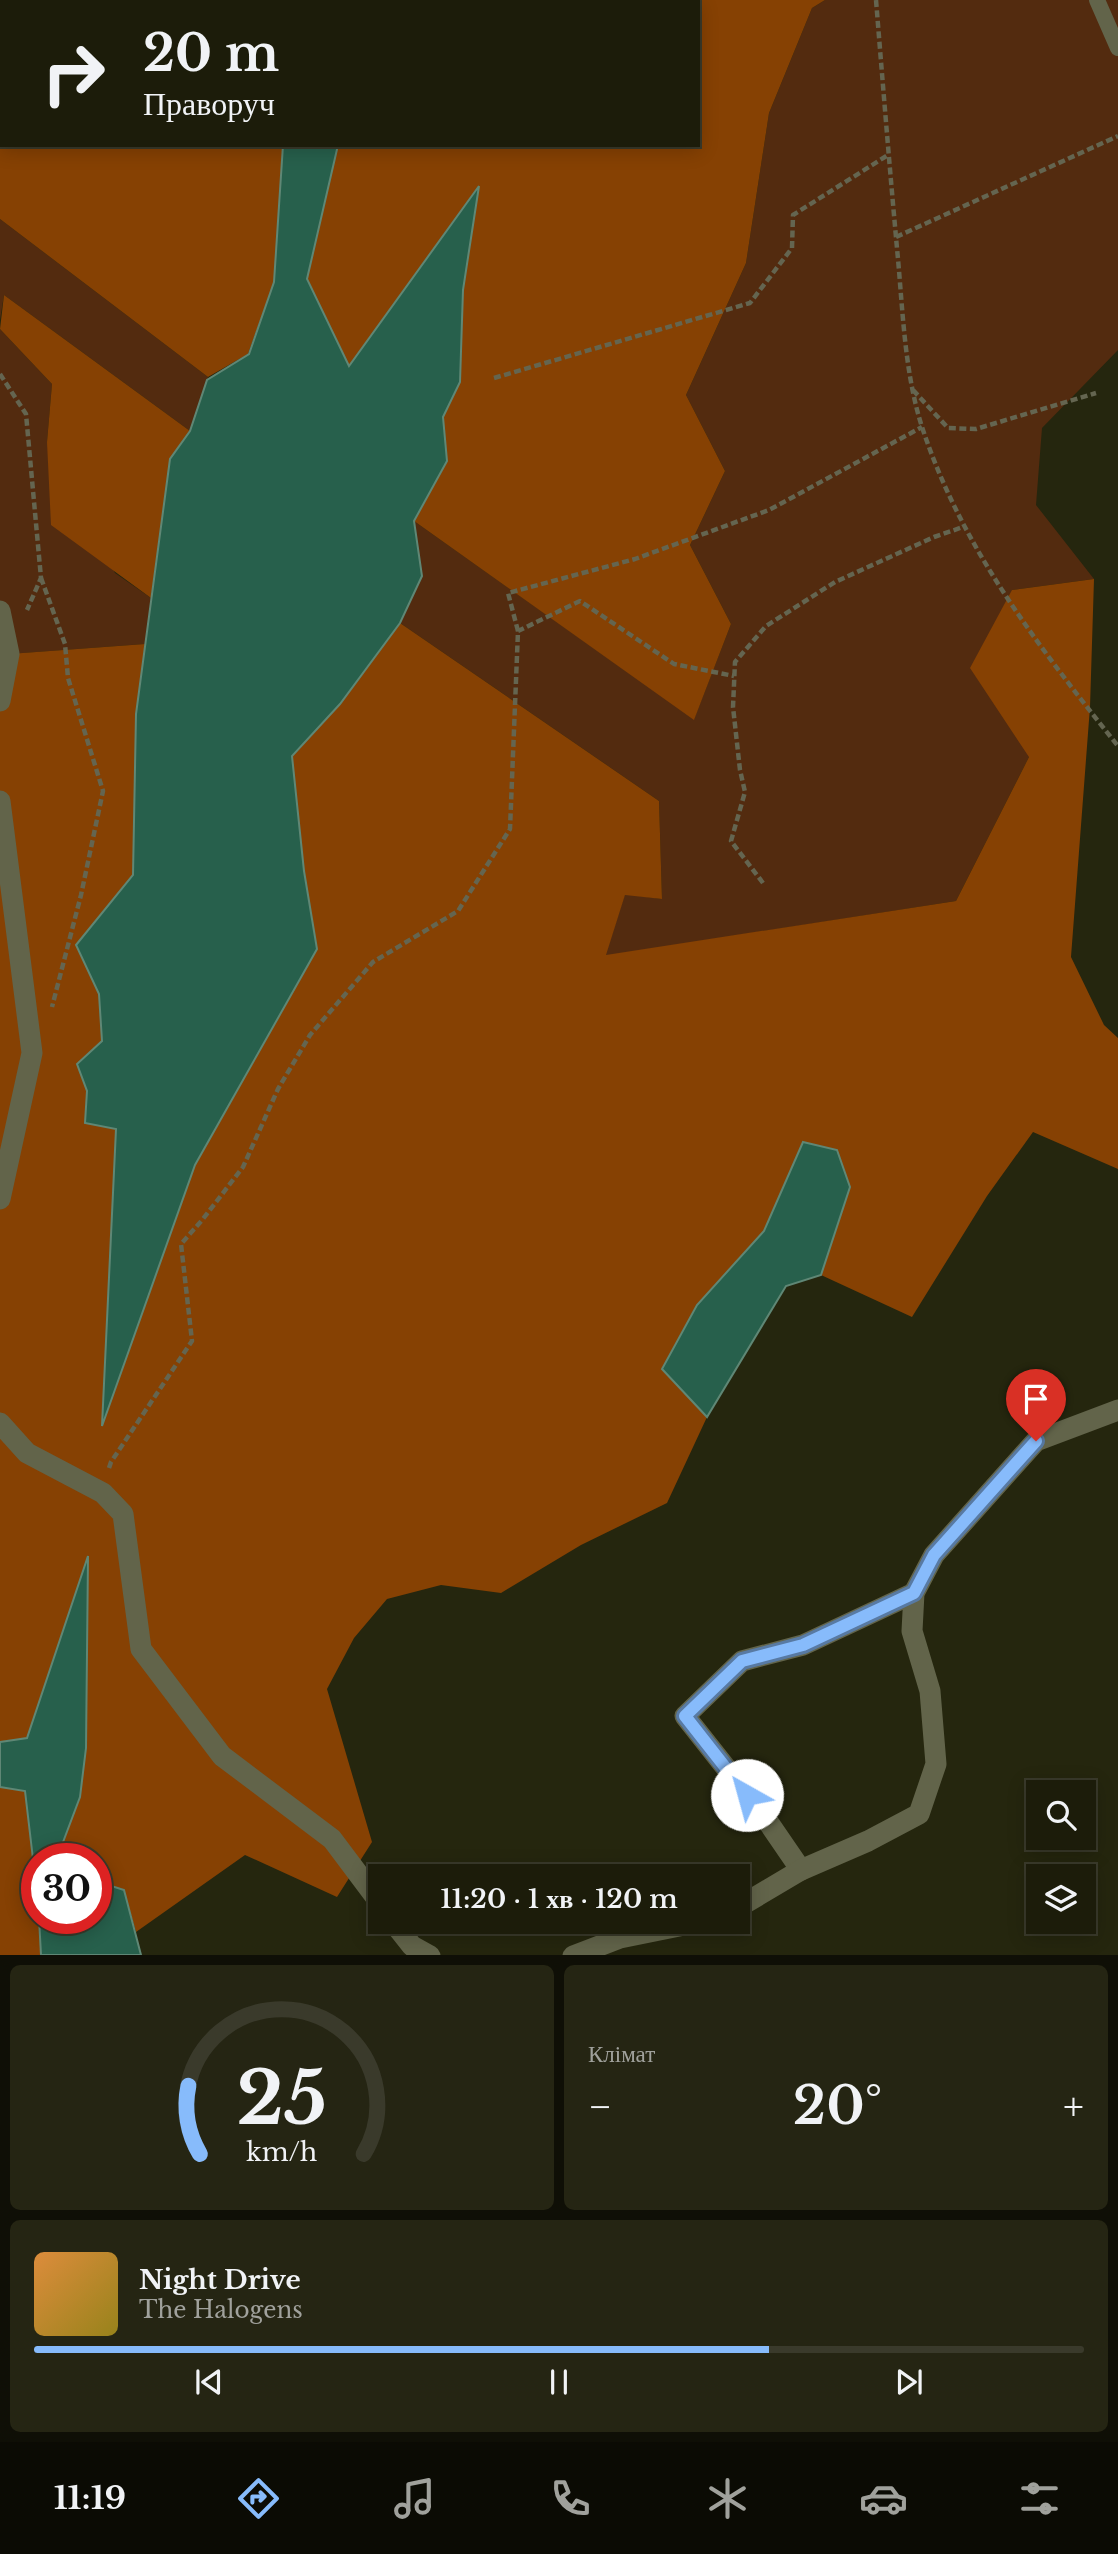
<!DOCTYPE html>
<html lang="uk">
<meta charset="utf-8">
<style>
body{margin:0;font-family:"Libre Baskerville",serif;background:#252513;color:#f1f3f6;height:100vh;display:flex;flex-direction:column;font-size:26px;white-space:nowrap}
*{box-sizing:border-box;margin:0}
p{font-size:23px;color:#a0a19c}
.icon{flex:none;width:38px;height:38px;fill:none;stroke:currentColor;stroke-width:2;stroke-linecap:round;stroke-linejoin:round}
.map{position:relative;height:1955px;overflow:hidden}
.details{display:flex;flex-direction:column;gap:10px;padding:10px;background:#0f0f06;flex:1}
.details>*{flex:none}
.guide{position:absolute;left:0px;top:0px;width:700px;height:147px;box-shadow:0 4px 18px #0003,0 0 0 2px #3a3a2b;background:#1c1c0a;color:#f1f3f6;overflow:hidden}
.controls{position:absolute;left:1026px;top:1780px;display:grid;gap:14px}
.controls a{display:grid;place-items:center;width:70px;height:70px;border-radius:0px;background:#1c1c0a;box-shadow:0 4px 18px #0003,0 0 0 2px #3a3a2b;font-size:35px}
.speed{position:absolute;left:21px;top:1843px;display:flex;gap:14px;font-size:35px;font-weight:700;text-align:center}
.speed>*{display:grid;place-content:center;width:91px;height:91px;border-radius:50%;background:#1c1c0a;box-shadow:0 4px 18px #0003,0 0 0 2px #3a3a2b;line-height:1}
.speed .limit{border:10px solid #d22;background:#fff;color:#111}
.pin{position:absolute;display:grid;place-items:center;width:60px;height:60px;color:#fff;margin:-72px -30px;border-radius:50% 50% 50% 0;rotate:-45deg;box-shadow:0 0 7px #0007}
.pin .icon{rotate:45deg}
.me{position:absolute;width:77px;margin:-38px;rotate:322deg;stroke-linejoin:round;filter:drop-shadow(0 0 5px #0008)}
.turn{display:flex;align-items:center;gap:24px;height:147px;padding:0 28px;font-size:32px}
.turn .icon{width:91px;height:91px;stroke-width:2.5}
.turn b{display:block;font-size:49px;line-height:60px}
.big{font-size:52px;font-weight:600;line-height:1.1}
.details .tile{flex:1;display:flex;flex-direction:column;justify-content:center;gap:10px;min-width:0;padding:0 24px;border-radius:10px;background:#252513}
.details .dial{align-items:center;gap:0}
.dial svg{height:182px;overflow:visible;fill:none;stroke:#3a3a2b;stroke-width:7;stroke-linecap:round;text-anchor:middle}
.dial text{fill:#f1f3f6;stroke:none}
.song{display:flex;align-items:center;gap:21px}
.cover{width:84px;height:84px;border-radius:10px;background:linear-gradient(135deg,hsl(30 70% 55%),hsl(50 70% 35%))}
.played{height:7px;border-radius:4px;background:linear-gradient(90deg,#87bbfb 70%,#3a3a2b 70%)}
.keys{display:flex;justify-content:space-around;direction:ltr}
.heat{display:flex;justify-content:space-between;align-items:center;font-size:38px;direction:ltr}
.details .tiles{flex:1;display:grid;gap:10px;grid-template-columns:1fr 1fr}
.tile:last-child{grid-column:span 2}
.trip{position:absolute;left:368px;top:1864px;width:382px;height:70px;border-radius:0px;background:#1c1c0a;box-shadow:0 4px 18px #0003,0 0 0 2px #3a3a2b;font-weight:600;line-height:70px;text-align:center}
.dock{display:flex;height:112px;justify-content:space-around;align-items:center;background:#0b0b04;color:#a0a19c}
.dock .icon{width:49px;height:49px}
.dock .on{color:#87bbfb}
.dock b{font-size:32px;color:#f1f3f6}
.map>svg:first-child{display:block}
</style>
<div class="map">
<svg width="1118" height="1956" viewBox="0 0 1118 1956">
<rect width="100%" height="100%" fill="#25260e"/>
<g fill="#532b0f">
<polygon points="825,0 1118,0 1118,350 1042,428 1036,505 1094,579 1012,590 1029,757 956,901 605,956 625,894 662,899 659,801 400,623 422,576 414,521 694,719 731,624 690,545 725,471 686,395 746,263 769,113 812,8"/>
<polygon points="0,219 208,377 190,431 4,295 0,320"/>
<polygon points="0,329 52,384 47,442 115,573 151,598 145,644 10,654 0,702"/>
</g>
<g fill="#864103">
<polygon points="0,0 293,0 2,2 2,145 283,145 274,282 248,354 208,377 0,219"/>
<polygon points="327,0 825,0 812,8 769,113 746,263 686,395 725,471 690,545 731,624 694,720 414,521 447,461 443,417 460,382 463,290 478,188 349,366 307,279 338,145 698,145 698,2"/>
<polygon points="4,295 190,431 170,459 151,598 51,525 47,442 52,384 0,329"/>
<polygon points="1094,579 1090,707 1071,957 1104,1025 1118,1038 1118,1169 1033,1132 987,1196 912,1317 821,1275 850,1187 803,1142 764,1231 697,1305 663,1368 707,1417 667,1503 581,1545 501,1593 441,1585 387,1599 354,1638 327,1689 372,1842 337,1897 245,1855 136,1932 124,1890 96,1881 96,1858 57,1858 80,1797 87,1559 27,1739 0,1742 0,701 9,654 145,644 136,714 133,875 76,945 99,994 102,1041 77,1064 87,1091 85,1122 116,1129 102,1423 195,1165 317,949 304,871 292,756 340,703 400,623 659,801 662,899 625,895 606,955 956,901 1029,757 970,668 1012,590"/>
<polygon points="0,1787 25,1791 37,1893 37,1918 39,1918 41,1955 0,1956"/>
</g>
<g fill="#27604c" stroke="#5f8775" stroke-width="2">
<polygon points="283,145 338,145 307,279 349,366 479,186 463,290 460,382 443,417 447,461 414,521 422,576 400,623 340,704 292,756 304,871 317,949 195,1165 102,1426 116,1129 85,1123 87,1091 77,1064 102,1041 99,994 76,945 133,875 136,714 170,459 190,431 207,380 249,354 274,282"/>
<polygon points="803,1142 837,1150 850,1187 821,1275 786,1286 707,1417 662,1369 697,1305 764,1231"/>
<polygon points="88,1556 86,1748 80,1797 57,1858 37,1858 37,1893 25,1791 0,1787 0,1742 27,1738"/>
<polygon points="96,1881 124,1890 141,1955 41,1955 39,1918 96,1918"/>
</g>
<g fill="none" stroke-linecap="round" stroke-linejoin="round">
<g stroke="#646550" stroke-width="4.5" stroke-dasharray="7 3.5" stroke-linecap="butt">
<path d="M876,0C883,86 890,173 898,259C903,315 905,374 922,427C962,549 1039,647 1118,746"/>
<polyline points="896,237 1118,136"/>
<polyline points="0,374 26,414 41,578 27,610"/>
<polyline points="494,378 750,303 792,248 793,215 888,155"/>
<polyline points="913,390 948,428 976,429 1096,393"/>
<polyline points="41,578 65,644 68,678 103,791 81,895 52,1007"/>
<polyline points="518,631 508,593 635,559 769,510 922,427"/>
<polyline points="763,883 731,841 745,792 740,770 733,707 735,662 766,626 835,582 934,537 963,527"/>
<polyline points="109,1468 111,1462 192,1341 181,1244 203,1219 243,1167 278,1089 310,1035 373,962 458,911 510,829 518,631 580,601 674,664 734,676"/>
</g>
<polyline stroke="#62644a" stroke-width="16" points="1097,0 1118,48"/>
<g stroke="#62644a" stroke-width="21">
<polyline points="0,611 9,654 0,701"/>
<polyline points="0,801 32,1053 0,1199"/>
<polyline points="0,1423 27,1453 103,1493 123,1514 141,1649 222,1756 332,1839 380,1903"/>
<polyline points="801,1870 764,1816 685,1716 742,1661 803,1645 914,1593"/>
<polyline points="737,1908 801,1870 868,1841 919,1814 936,1764 930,1691 912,1631 914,1593 934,1555 1036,1441 1118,1410"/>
<polyline points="393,1922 412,1946 430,1956"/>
<polyline points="573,1956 620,1938 699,1922"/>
</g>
</g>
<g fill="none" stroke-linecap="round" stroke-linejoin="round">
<g stroke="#587aa3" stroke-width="18">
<polyline id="route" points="747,1795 685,1716 742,1661 803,1645 914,1593 934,1555 1036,1441"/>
</g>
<use href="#route" stroke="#87bbfb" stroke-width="12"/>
</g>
</svg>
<div class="controls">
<a><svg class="icon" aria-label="search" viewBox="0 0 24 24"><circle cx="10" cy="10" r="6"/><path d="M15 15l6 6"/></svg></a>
<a><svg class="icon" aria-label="layers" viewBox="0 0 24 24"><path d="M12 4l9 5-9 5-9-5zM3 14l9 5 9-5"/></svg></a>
</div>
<div class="speed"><div class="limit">30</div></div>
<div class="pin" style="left:1036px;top:1441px;background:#d93025"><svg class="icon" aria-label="arrive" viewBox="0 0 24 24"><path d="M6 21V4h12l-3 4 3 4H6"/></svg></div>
<svg class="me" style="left:747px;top:1795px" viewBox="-20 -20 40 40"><circle r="19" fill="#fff"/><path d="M0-13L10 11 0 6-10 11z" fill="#87bbfb"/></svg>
<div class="trip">11:20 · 1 хв · 120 m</div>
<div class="guide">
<div class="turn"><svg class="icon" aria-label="right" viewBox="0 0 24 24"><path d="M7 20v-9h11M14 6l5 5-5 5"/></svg><div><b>20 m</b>Праворуч</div></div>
</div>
</div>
<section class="details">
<div class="tiles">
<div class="tile dial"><svg viewBox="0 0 100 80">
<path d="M14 69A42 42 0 1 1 86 69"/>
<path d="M14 69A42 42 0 0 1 9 39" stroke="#87bbfb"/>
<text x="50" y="56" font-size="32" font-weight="700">25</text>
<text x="50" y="72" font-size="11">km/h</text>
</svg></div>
<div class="tile"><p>Клімат</p>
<div class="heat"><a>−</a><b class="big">20°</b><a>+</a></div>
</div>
<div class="tile">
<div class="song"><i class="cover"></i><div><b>Night Drive</b><p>The Halogens</p></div></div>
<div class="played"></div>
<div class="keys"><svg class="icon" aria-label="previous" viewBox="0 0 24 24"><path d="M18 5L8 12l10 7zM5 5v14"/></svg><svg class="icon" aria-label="pause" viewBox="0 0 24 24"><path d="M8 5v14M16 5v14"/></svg><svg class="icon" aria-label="next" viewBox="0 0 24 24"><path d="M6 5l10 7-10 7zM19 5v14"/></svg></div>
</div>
</div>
</section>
<nav class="dock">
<b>11:19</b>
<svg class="icon on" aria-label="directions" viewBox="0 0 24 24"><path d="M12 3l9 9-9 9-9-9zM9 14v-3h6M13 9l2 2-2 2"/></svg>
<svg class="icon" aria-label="music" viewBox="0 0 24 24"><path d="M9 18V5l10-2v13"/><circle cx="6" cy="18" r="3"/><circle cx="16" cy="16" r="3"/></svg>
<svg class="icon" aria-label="phone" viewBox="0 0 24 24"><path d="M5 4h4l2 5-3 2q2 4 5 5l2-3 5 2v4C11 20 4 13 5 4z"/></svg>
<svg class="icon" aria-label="climate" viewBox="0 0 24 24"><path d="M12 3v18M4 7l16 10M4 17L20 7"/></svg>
<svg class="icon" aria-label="car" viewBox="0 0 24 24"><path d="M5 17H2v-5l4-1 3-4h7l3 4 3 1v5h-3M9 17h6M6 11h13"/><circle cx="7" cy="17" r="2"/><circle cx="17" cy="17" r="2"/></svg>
<svg class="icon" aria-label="filters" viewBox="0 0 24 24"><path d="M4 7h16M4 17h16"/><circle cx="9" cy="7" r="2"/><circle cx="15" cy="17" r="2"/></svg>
</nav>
